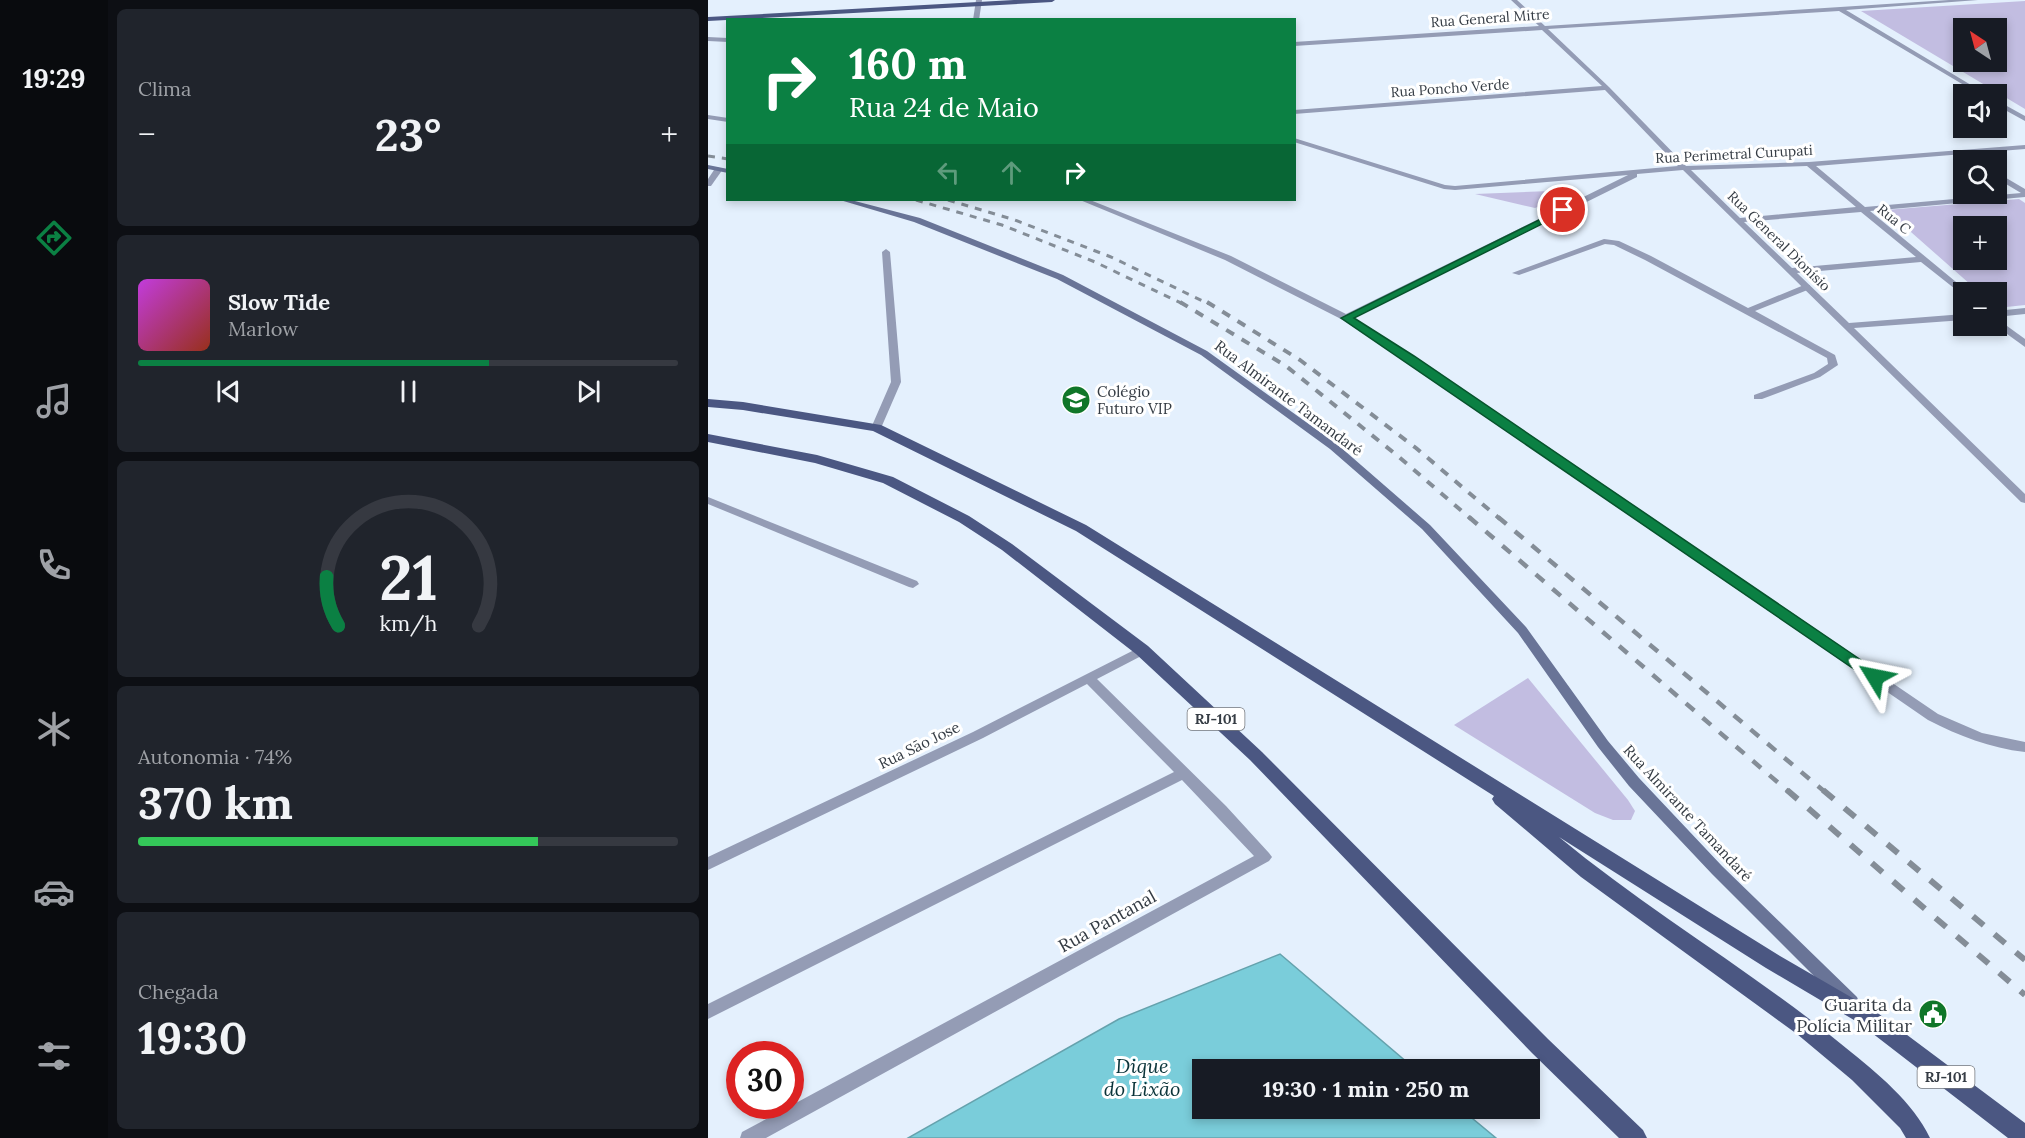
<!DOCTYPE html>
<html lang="pt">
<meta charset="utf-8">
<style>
body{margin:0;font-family:Lora,serif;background:#20242c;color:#f1f3f6;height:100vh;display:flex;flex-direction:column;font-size:22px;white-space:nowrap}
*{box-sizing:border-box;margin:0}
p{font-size:20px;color:#9ea1a6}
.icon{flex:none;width:33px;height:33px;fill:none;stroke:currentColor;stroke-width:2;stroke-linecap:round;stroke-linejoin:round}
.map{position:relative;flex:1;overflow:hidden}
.sheet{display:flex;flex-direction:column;gap:9px;padding:9px;background:#0d0f14;width:600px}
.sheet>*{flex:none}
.hud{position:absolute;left:18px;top:18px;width:570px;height:183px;border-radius:0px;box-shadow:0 3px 9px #0003;background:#0b8043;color:#fff;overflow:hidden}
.needle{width:39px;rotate:324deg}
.controls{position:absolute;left:1245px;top:18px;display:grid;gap:12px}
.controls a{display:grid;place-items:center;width:54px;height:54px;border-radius:0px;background:#171b24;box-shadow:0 3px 9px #0003;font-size:30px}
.speed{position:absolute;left:18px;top:1041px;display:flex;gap:12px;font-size:30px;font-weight:700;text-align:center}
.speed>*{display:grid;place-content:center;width:78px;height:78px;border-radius:50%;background:#171b24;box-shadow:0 3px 9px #0003;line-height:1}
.speed .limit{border:9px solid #d22;background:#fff;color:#111}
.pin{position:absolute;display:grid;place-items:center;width:51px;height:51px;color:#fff;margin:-26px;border:3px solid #fff;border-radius:50%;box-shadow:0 2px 6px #0007}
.me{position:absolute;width:66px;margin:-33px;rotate:305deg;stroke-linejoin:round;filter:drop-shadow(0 0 4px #0008)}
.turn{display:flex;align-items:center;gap:21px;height:126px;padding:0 24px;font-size:27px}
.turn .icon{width:78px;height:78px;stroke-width:2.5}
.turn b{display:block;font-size:42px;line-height:51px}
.lanes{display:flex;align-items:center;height:57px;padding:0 24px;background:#0003;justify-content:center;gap:30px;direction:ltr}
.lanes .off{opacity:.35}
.big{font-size:45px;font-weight:800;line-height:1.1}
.sheet .tile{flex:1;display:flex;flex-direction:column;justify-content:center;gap:9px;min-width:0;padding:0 21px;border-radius:9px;background:#20242c}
.sheet .dial{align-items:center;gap:0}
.dial svg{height:156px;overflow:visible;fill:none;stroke:#363941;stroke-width:7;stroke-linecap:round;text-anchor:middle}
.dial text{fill:#f1f3f6;stroke:none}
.song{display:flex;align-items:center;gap:18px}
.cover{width:72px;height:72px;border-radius:9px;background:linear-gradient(135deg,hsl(290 70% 55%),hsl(10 70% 35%))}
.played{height:6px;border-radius:3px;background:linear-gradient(90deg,#0b8043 65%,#363941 65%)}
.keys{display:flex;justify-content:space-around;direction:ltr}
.heat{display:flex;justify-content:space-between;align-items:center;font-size:33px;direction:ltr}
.charge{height:9px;border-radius:4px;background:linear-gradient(90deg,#34c759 74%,#363941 0)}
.trip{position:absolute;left:484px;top:1059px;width:348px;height:60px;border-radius:0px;background:#171b24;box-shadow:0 3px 9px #0003;font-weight:800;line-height:60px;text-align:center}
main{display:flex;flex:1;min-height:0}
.tab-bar{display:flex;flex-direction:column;width:108px;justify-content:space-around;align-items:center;background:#090b0e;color:#9ea1a6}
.tab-bar .icon{width:42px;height:42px}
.tab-bar .active{color:#0b8043}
.tab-bar b{font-size:27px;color:#f1f3f6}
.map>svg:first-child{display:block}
</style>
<main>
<nav class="tab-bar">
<b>19:29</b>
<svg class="icon active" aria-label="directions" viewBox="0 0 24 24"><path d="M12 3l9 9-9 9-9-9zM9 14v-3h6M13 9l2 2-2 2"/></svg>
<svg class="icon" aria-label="music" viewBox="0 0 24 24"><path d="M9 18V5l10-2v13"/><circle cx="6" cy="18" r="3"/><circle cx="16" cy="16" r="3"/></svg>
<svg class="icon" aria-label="phone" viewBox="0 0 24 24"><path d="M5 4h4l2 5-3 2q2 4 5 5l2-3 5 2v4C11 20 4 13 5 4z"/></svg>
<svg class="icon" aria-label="climate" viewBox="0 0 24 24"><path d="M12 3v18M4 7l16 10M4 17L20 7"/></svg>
<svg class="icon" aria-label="car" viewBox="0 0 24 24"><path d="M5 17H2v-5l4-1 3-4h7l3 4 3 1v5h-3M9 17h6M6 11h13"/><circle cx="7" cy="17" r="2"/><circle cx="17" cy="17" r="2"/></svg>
<svg class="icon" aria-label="filters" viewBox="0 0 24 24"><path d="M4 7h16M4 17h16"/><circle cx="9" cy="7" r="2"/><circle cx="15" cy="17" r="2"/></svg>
</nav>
<section class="sheet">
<div class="tile"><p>Clima</p>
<div class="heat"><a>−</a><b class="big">23°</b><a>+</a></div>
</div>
<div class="tile">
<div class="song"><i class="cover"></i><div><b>Slow Tide</b><p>Marlow</p></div></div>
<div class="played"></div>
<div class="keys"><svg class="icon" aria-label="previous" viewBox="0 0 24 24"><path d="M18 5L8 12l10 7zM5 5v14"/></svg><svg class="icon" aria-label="pause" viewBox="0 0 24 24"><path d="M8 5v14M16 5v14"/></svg><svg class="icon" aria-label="next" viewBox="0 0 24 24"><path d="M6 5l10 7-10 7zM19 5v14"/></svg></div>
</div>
<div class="tile dial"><svg viewBox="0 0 100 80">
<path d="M14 69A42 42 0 1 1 86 69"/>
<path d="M14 69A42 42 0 0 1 8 44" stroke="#0b8043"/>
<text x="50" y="56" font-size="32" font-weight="700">21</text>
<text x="50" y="72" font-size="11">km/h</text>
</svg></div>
<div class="tile"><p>Autonomia · 74%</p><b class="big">370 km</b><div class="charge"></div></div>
<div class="tile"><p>Chegada</p><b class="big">19:30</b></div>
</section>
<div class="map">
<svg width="1317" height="1138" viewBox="0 0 1317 1138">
<rect width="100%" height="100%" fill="#e4f0fd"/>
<g fill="#c2bde1" fill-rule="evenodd">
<path d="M1317,1V109L1153,11ZM1256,28H1288V62H1256Z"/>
<polygon points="869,190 827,208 767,194"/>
<path d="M1311,199L1317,203V305L1289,308L1288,292H1271L1178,210ZM1288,226V260H1256V226Z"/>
<polygon points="820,678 920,800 927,811 923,820 905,820 887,813 746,725"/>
</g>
<polygon fill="#7acdda" stroke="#65a2ad" stroke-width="1.5" points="572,954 707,1069 495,1070 495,1108 753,1109 788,1138 200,1138 411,1019"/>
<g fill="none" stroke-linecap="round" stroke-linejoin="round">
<g fill="#949cb5" fill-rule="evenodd">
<polygon points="8,167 15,169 3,186 0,186 0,179"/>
<polygon points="896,239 911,241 943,256 1040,308 1096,285 1102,285 1102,289 1047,311 1127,355 1130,365 1112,377 1054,399 1046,399 1046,395 1106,373 1120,364 1119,358 937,260 906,245 897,244 811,275 804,273"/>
<polygon points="178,249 182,252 193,382 173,428 168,431 163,428 183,382 174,252"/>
<polygon points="0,497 209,581 211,584 205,588 201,587 0,504"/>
</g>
<g fill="#949cb5" fill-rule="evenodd">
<polygon points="268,0 274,0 271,20 265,20"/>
<path d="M803,0H809L837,26L1241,0H1270L1138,10L1278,94H1271L1131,11L840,29L901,87L978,166L1101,162L1317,145V149L1108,166L1157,207L1313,193L1288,178V172L1317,189V197L1162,211L1259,291L1260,292H1256V296L1213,262L1089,273L1141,323L1256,314V320L1146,328L1317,494V503L1313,502L975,170L929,174V177L645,318L705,357L1230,714L1274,733L1317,742V752C1282,748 1251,736 1220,720L699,361L635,320L517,260L372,200H382L523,256L638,314L920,175L747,190L736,189L586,142V138L737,185L747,186L970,166L897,90L586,114V110L894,86L834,30L586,46V42L831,26ZM1099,166L1148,207L1032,218L983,170ZM1153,212L1208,257L1084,268L1036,222Z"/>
<polygon points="0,37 20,38 20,42 0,41"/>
<polygon points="1288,100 1317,116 1317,121 1288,105"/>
<polygon points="0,115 20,118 20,122 0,119"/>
<polygon points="1317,308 1317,314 1288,317 1288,311"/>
<polygon points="1288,318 1317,339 1317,347 1288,326"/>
<polygon points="434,646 439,647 440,650 439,653 389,679 518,806 561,853 564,857 561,861 58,1138 32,1138 34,1132 546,856 474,780 0,1019 0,1004 466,772 379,684 275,738 0,870 0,857 265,732"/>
</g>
<g fill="#697497" fill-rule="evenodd">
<polygon points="0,165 20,169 20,173 0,169"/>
<polygon points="132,200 143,200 212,218 355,275 499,351 630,445 722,525 818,627 900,741 931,778 1014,866 1149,997 1151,1002 1149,1007 1143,1009 1137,1007 1004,874 921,786 890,747 810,633 714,529 622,449 493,355 349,279 206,222"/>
</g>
<g fill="#4b5782" fill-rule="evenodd">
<polygon points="306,0 347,0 344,2 0,21 0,17"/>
<path d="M0,399L35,402L173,425L378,525L1072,956L1167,1011L1317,1123V1138H1300L1151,1023L1058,968L851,837C943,913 1047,973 1138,1048C1169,1073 1205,1102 1222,1138H1198L1192,1128L1144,1080L1089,1034L873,877L787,804L784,799L786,796L368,531L165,431L35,410L0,407Z"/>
<polygon points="0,434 109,455 185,477 261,516 304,544 440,646 554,752 840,1039 935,1130 939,1138 911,1138 824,1053 542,760 428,654 294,550 251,522 175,483 107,463 0,442"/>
</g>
<g stroke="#848d97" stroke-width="3" stroke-dasharray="7 7" stroke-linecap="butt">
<polyline points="0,156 20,159"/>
<polyline points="208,200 294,225 387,262 475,304"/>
<polyline points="240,200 307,220 403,257 501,304"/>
</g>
<g stroke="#848d97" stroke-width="4" stroke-dasharray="9 9" stroke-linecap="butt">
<polyline points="472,302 578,366 691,457 763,519"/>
<polyline points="499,302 592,360 708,448 792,519"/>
</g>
<g stroke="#848d97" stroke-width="4.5" stroke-dasharray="11 11" stroke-linecap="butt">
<polyline points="761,517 1081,792"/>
<polyline points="790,517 1117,792"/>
</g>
<g stroke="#848d97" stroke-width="6" stroke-dasharray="14 14" stroke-linecap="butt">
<polyline points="1079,790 1317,995"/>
<polyline points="1115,790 1317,960"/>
</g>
</g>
<polygon fill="#0b8043" stroke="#07532c" stroke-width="1.5" points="855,208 859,210 858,212 646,318 706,356 1172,673 1175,677 1172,680 1162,680 633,318"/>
<defs>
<g id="school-disc" transform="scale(1.5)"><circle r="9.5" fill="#107628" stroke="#fff"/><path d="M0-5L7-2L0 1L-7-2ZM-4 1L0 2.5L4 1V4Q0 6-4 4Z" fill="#fff"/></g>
<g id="civic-disc" transform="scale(1.5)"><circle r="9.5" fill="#107628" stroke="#fff"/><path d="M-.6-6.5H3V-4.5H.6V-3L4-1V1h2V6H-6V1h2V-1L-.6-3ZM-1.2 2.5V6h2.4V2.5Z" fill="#fff"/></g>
</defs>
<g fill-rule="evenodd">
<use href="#school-disc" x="368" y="400"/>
<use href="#civic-disc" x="1225" y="1014"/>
</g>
<g text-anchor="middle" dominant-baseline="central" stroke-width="6" stroke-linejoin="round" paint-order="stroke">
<g font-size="14" fill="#353c44" stroke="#fff">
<text transform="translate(782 18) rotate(-4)">Rua General Mitre</text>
<text transform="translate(742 88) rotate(-4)">Rua Poncho Verde</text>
<text transform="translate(1026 154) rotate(-3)">Rua Perimetral Curupati</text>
<text transform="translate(1186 219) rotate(39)">Rua C</text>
<text transform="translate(1071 241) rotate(44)">Rua General Dionísio</text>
</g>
<g fill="#fff" stroke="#72767c" stroke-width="1.5">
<rect x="479.5" y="708" width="57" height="22" rx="4.5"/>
<rect x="1209.5" y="1066" width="57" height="22" rx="4.5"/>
</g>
<g font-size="14" font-weight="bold" fill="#353c44">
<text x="508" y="719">RJ-101</text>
<text x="1238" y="1077">RJ-101</text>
</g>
<g font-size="15" fill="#353c44" stroke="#fff" text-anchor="start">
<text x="389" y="391">Colégio<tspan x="389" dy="17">Futuro VIP</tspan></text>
</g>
<g font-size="15" fill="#353c44" stroke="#fff">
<text transform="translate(581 398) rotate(37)">Rua Almirante Tamandaré</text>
<text transform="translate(211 745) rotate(-26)">Rua Sāo Jose</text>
<text transform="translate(980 813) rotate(47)">Rua Almirante Tamandaré</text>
</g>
<g font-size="18" fill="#353c44" stroke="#fff">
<text transform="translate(399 921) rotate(-29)">Rua Pantanal</text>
</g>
<g font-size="18" fill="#353c44" stroke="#fff" text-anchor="end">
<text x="1204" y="1004">Guarita da<tspan x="1204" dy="21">Polícia Militar</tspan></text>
</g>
<g font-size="20" font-style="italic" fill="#093339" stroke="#fff">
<text x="434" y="1065">Dique<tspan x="434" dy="23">do Lixão</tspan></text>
</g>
</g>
</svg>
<div class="controls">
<a><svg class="needle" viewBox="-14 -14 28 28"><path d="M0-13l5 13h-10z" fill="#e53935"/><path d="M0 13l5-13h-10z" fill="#9ea1a6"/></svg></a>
<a><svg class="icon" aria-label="sound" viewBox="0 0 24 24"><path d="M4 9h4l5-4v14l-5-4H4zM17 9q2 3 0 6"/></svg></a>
<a><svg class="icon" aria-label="search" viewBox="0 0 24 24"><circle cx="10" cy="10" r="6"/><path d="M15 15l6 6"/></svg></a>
<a>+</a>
<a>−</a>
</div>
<div class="speed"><div class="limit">30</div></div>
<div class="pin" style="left:855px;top:210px;background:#d93025"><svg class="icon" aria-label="arrive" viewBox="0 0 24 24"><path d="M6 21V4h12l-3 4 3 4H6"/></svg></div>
<svg class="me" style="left:1167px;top:677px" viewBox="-20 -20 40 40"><path d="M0-17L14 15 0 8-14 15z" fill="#0b8043" stroke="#fff" stroke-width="4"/></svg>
<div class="trip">19:30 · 1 min · 250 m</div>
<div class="hud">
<div class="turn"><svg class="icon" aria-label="right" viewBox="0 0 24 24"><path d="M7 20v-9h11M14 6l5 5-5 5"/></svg><div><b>160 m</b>Rua 24 de Maio</div></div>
<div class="lanes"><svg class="icon off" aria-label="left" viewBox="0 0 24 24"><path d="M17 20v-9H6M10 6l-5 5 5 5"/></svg><svg class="icon off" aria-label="ahead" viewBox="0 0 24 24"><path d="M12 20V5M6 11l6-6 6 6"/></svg><svg class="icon" aria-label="right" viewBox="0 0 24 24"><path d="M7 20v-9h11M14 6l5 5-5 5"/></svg></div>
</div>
</div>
</main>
